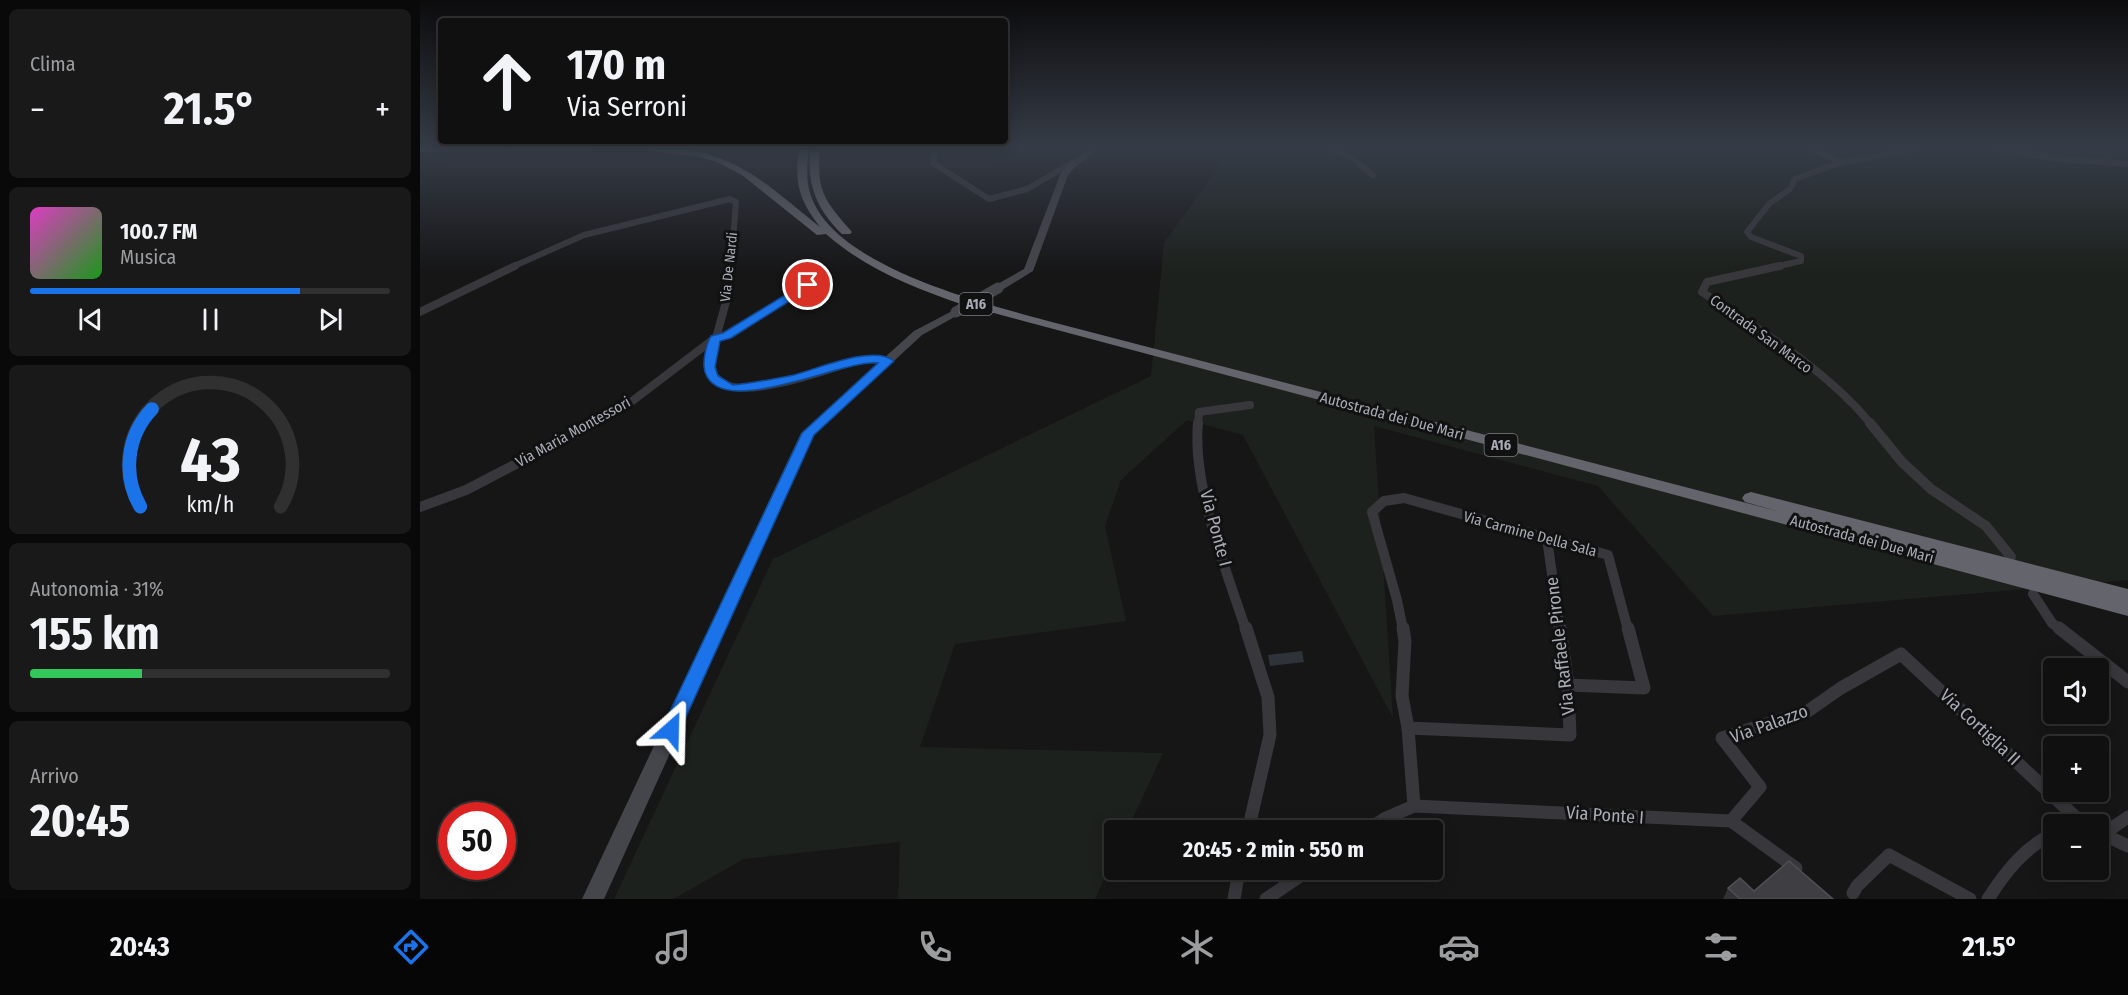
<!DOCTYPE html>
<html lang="it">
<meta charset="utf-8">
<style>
body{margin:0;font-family:"Fira Sans Condensed",sans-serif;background:#19191a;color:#f1f3f6;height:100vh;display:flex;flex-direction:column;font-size:22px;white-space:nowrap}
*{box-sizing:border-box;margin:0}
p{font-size:20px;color:#9c9d9f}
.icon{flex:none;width:33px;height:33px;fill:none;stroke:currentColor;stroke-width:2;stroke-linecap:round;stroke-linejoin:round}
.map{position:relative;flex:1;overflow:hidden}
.drawer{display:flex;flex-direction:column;gap:9px;padding:9px;background:#090909;width:420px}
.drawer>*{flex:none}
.guide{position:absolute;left:18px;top:18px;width:570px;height:126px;border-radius:6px;box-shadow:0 3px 15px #0003,0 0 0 2px #303031;background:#101011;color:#f1f3f6;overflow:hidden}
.controls{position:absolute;left:1623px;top:658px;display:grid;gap:12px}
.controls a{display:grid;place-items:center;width:66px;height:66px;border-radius:6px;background:#101011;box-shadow:0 3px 15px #0003,0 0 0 2px #303031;font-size:30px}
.speed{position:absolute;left:18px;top:802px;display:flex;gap:12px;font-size:30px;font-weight:700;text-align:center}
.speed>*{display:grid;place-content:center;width:78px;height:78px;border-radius:50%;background:#101011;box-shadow:0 3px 15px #0003,0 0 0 2px #303031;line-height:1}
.speed .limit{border:9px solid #d22;background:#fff;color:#111}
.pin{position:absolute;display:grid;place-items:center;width:51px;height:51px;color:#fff;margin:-26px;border:3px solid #fff;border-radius:50%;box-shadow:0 2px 6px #0007}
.me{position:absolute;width:66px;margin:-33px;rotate:25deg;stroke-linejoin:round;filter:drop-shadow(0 0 4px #0008)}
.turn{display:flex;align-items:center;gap:21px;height:126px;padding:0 30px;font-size:27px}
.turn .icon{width:78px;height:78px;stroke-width:2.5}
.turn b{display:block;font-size:42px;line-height:51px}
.big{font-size:45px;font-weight:700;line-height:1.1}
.drawer .tile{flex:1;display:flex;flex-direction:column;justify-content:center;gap:9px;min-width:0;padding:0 21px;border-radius:9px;background:#19191a}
.drawer .dial{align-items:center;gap:0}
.dial svg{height:156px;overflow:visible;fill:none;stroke:#303031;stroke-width:7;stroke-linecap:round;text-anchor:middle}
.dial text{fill:#f1f3f6;stroke:none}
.song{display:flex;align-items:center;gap:18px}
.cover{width:72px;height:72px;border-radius:9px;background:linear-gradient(135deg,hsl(310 70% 55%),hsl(120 70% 35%))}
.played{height:6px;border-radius:3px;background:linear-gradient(90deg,#1a73e8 75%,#303031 75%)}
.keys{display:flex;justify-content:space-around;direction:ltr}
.heat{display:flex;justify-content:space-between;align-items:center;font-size:33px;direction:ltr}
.charge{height:9px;border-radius:4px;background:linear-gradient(90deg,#34c759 31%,#303031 0)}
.trip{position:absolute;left:684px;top:820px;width:339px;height:60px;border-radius:6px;background:#101011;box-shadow:0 3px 15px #0003,0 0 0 2px #303031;font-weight:700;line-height:60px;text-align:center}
.dock{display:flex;height:96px;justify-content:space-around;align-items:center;background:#060607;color:#9c9d9f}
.dock .icon{width:42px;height:42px}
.dock .active{color:#1a73e8}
.dock b{font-size:27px;color:#f1f3f6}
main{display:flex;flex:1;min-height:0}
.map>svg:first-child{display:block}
</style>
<main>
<section class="drawer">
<div class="tile"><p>Clima</p>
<div class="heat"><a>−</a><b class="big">21.5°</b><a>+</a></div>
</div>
<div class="tile">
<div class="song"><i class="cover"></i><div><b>100.7 FM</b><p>Musica</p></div></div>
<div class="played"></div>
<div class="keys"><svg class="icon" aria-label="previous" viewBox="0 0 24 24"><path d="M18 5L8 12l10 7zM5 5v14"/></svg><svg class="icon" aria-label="pause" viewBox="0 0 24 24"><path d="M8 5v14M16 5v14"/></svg><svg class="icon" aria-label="next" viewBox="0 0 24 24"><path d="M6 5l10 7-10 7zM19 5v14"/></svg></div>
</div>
<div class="tile dial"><svg viewBox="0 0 100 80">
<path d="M14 69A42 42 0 1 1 86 69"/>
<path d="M14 69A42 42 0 0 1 20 19" stroke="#1a73e8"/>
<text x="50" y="56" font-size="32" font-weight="700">43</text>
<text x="50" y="72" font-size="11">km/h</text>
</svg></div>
<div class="tile"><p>Autonomia · 31%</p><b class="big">155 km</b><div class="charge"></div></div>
<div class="tile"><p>Arrivo</p><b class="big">20:45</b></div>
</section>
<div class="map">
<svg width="1708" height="899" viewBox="0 0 1708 899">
<rect width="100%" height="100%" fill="#161617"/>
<polygon fill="#1c211d" points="813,147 1708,147 1708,580 1293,616 1178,486 954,426 973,718 823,435 767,420 701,480 685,526 706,621 535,644 500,747 743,753 707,831 694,831 694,858 675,899 478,899 480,842 324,859 253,899 194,899 353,559 731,376 744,243"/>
<polygon fill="#2d3339" points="882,651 884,662 850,666 848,655"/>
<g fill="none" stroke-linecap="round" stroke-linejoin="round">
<g stroke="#37373c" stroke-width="6">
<polyline points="515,147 513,163 569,199 607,189 657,160"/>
<polyline points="907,147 932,158 953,175"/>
<polyline points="1386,147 1422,163"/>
<polyline points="1569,147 1638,159 1708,164"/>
<polyline points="92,267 164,235 310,199 316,202 311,267"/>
<polyline points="1354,267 1381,261 1381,256 1331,237 1327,232 1349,204 1370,189 1375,179 1416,164 1500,147"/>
</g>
<g stroke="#37373c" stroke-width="8">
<path d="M311,266L309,291L291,356L293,375C296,377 300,381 304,384C330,398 407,370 435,361L448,359L468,361"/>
<path d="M1360,266L1287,282L1282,292C1341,331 1406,369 1451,424"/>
<polyline points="0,312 95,266"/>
<polyline points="172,424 211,402 295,338 307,335 388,285"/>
<polyline points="778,424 779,412 830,405"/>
</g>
<g stroke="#37373c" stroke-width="10">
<path d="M778,423C772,485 806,570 826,630"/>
<polyline points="1450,423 1482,462 1511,489 1566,526 1591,557"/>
<polyline points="0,507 46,490 175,423"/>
<polyline points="1127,539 1140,630"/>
<polyline points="1613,594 1632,623 1641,630"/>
<polyline points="983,630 977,600 952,512 964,501 984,498 1188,555 1208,630"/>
</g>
<g stroke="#37373c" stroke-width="13">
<polyline points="826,628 848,697 850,735 828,831"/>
<polyline points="983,628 985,641 982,696 988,728 994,806"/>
<polyline points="1639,628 1708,682"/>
<polyline points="1148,685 1224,688 1208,628"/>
<polyline points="988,728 1150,735 1148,685 1140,628"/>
<polyline points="1311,821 1340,787 1302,738 1388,711 1421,688 1481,654 1664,825"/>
<polyline points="946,831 966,818 994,806 1311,821 1376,868"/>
<polyline points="1678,832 1708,846"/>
<polyline points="1683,834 1708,817"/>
<polyline points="1433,893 1437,886 1469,855 1550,899"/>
<polyline points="814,899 819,870"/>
<polyline points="846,899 889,870"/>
<path d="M1568,899C1586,871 1604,848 1634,833"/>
</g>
<g fill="#45464b" fill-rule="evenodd">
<polygon points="674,147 682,147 655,167 648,175 613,271 582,290 574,290 574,286 604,269 640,175 649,163"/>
<polygon points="536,309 540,310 540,314 502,335 394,435 184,899 162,899 381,433 494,331"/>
</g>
<g fill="#64656c" fill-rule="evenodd">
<path d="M0,147H250C320,154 348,186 400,227C379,200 373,181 380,147H389C387,165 385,183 393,201C422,268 562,303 628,321L1361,512L1325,502L1322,498L1325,494L1331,492L1708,589V616L544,305C494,288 446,269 406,234L397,235L322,175L297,162L280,157L224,150L0,152Z"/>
<path d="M395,149L400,152C396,193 407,203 432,232L430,234H422C398,211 387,186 390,152Z"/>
</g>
<polyline stroke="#45464b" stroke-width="11" points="536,312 578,288"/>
</g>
<polygon fill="#323235" points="1308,888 1334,891 1413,899 1303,899"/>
<polygon fill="#3f3f43" stroke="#4f5055" stroke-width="1.5" points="1369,861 1413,899 1320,899 1308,888 1320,878 1334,891"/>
<linearGradient id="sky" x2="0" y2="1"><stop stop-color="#0c0c0d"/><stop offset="0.54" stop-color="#363c47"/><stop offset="1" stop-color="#363c47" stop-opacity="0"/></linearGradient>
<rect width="1708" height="272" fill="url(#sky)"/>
<path fill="#1a73e8" stroke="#114b97" stroke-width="1.5" d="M388,281L392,282V287L311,338L300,341L295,367L298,376L313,385C333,383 354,379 374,375C397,369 454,344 474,361L394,435L260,730L258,736L251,738L244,736L241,730L382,433L458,363C422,359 301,421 285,372C282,362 286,345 291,336L303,333Z"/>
<g text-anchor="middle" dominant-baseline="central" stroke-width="6" stroke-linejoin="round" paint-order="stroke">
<g font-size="14" fill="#a9acb6" stroke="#111112">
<text transform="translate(309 267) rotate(-84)">Via De Nardi</text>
</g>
<g fill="#111112" stroke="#7b7e85" stroke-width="1.5">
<rect x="539.5" y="293" width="33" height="22" rx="4.5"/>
<rect x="1064.5" y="434" width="33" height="22" rx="4.5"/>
</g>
<g font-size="14" font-weight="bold" fill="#a9acb6">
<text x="556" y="304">A16</text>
<text x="1081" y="445">A16</text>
</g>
<g font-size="15" fill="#a9acb6" stroke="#111112">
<text transform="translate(1341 334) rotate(36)">Contrada San Marco</text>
<text transform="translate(972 416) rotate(15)">Autostrada dei Due Mari</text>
<text transform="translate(153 432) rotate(-29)">Via Maria Montessori</text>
<text transform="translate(1110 534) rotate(15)">Via Carmine Della Sala</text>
<text transform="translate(1442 539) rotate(15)">Autostrada dei Due Mari</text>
</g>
<g font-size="18" fill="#a9acb6" stroke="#111112">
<text transform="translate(796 528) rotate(75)">Via Ponte I</text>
<text transform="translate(1140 646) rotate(-97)">Via Raffaele Pirone</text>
<text transform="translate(1349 724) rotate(-20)">Via Palazzo</text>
<text transform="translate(1560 727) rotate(43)">Via Cortiglia II</text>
<text transform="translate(1185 815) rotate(4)">Via Ponte I</text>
</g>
</g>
</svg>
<div class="controls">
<a><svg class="icon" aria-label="sound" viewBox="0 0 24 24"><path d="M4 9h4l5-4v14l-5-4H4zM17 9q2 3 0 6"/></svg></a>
<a>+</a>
<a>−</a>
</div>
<div class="speed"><div class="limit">50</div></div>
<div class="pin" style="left:388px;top:285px;background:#d93025"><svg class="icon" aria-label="arrive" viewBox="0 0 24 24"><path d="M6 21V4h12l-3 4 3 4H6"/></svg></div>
<svg class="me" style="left:251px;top:730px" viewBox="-20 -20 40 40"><path d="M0-17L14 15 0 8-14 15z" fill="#1a73e8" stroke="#fff" stroke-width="4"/></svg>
<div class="trip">20:45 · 2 min · 550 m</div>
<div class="guide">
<div class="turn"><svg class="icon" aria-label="ahead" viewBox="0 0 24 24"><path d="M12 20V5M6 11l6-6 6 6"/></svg><div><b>170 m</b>Via Serroni</div></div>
</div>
</div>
</main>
<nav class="dock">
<b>20:43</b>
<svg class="icon active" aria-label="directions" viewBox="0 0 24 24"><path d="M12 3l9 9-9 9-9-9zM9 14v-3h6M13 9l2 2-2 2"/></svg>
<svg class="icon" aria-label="music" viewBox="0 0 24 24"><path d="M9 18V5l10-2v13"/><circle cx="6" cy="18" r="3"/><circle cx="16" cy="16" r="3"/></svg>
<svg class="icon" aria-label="phone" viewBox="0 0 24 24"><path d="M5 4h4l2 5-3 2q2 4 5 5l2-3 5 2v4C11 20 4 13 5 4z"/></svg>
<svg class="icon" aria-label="climate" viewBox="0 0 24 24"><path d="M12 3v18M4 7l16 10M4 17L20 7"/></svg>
<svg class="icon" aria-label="car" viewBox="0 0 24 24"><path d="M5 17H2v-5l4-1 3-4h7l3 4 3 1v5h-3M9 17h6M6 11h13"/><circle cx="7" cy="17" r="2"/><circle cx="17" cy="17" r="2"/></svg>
<svg class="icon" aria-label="filters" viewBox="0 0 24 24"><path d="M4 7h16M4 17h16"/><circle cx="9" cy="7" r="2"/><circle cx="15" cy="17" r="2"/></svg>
<b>21.5°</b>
</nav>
